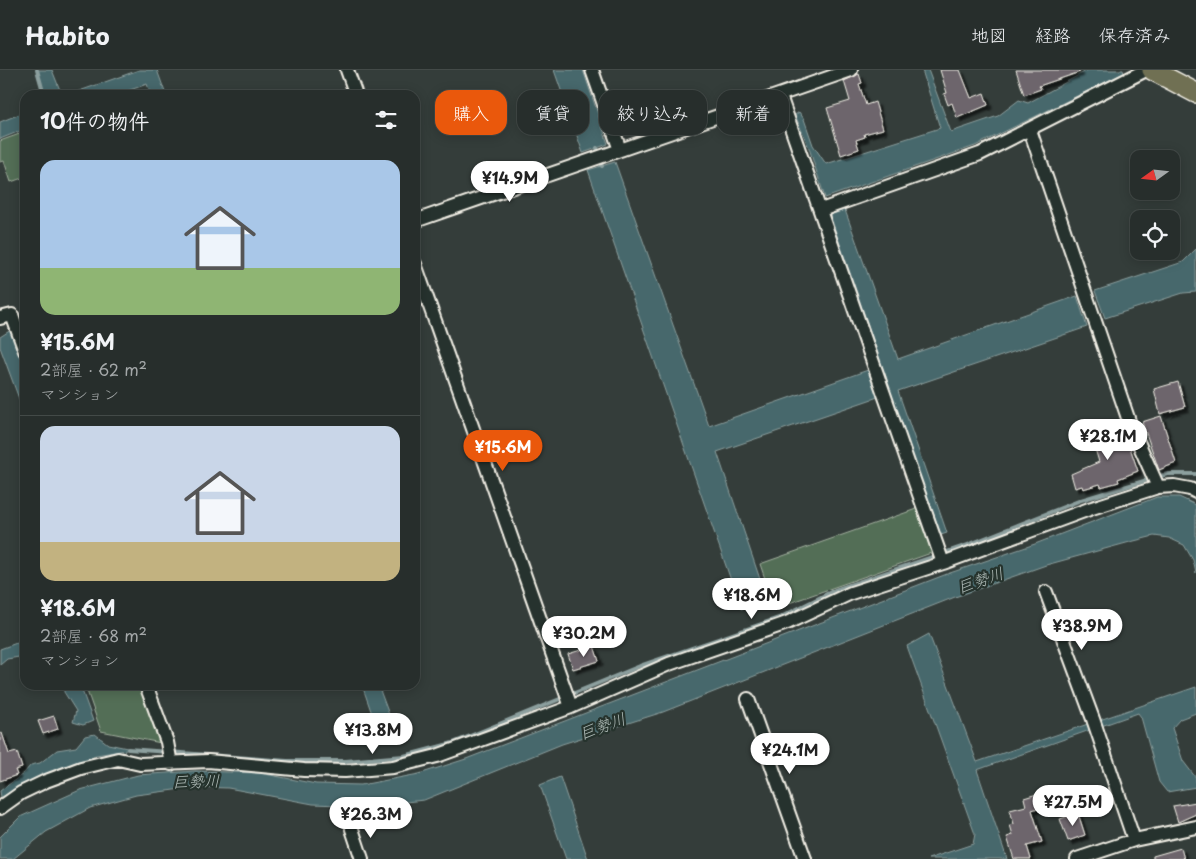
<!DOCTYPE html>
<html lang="ja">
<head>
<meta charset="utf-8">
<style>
	:root { --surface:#272e2c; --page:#2f3634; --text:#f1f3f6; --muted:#a4a8a9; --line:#434a48; --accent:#ea580c }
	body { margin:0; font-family:"Playpen Sans","Klee One",sans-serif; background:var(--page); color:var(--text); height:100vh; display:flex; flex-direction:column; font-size:19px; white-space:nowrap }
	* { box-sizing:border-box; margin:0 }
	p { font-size:16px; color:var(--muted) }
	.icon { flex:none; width:28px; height:28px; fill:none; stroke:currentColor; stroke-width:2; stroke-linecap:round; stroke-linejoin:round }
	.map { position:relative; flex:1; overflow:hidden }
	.sheet { position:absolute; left:20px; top:20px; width:400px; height:600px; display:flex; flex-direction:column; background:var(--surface); border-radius:15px; box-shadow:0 2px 12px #0003,0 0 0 1px var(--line) }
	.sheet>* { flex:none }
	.banner { position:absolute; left:435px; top:20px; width:475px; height:45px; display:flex; gap:10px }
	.needle { width:32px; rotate:255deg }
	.controls { position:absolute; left:1130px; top:80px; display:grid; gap:10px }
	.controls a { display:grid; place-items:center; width:50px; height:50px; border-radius:10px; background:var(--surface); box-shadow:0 2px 12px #0003,0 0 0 1px var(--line); font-size:25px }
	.price { position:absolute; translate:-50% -42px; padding:0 11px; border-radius:18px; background:#fff; color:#222; font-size:16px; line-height:32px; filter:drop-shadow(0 1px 2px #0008) }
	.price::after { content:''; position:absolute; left:50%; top:30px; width:15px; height:11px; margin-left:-8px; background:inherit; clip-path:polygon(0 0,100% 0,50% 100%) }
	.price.on { background:var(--accent); color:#fff }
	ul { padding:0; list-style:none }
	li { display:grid; align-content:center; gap:10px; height:265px; padding:0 20px }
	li+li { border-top:1px solid var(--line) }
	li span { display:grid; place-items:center; height:155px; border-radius:15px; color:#555 }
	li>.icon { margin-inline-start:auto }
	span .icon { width:90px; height:90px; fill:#fffc; stroke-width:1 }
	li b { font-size:21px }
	h2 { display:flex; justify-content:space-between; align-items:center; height:60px; padding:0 20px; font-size:21px }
	.chip { padding:0 18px; border-radius:15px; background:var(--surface); box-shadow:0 2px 12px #0003,0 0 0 1px var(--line); font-size:18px; line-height:45px }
	.chip.on { background:var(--accent); color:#fff }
	header { display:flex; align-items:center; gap:30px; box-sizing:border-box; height:70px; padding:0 25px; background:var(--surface); border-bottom:1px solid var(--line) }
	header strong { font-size:24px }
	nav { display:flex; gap:28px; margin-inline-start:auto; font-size:18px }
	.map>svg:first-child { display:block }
	.green { fill:#526e56; stroke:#a3b09f }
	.water { fill:#46686c; stroke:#8c9f9e }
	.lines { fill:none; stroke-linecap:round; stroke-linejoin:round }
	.stream { stroke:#8c9f9e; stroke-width:4 }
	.building { fill:#6d656c; stroke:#f4f1e8; filter:url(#shadow) }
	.street-casing { stroke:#f4f1e8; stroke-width:16 }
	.primary-casing { stroke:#f4f1e8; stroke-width:22 }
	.street { stroke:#26332d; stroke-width:12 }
	.primary { stroke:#706f52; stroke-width:19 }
	.labels { text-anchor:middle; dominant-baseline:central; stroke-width:4.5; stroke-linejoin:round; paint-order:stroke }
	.water-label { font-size:16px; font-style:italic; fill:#aebab6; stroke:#26332d }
</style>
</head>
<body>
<header>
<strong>Habito</strong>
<nav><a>地図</a><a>経路</a><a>保存済み</a></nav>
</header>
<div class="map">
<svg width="1196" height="789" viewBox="0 0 1196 789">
	<defs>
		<filter id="shadow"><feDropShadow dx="4" dy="4" stdDeviation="1" flood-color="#0009"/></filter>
	</defs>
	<rect width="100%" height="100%" fill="#343d3a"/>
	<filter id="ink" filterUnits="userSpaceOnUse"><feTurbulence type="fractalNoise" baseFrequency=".02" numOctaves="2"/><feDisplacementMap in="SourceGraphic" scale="10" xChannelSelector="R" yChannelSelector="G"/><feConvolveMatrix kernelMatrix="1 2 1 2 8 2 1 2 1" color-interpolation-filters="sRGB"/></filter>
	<g filter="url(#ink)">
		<path class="green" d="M 25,62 L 25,107 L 11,112 L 4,91 L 0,92 L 0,71 Z
			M 919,438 L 934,482 L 775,538 L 760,494 Z
			M 85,615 L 141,615 L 161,673 L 101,661 Z"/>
		<path class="water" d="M 37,0 L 52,0 L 62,25 L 45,25 Z
			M 139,0 L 157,0 L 166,25 L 151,25 L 147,14 L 116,25 L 68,25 Z
			M 554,0 L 583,0 L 608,74 L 583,83 Z
			M 922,0 L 928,0 L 951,62 L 998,46 L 1019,30 L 1028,33 L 1088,0 L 1123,0 L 1124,3 L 975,76 L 825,128 L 809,78 L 795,45 L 799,42 L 804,49 L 813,75 L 826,94 L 940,58 Z
			M 25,42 L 25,59 L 0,69 L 0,52 Z
			M 615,92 L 709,356 L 868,300 L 872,312 L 886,307 L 830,145 L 845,140 L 898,289 L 1077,226 L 1087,257 L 898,321 L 947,463 L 941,465 L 886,311 L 874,317 L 878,327 L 717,382 L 767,530 L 741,539 L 588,100 Z
			M 1196,179 L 1196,222 L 1183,223 L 1105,248 L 1095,221 L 1183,192 Z
			M 11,260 L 25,298 L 25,345 L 0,277 L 0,267 Z
			M 1157,427 L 1179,427 L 1196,435 L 1196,503 L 1193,490 L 1184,475 L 1169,468 L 1154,466 L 1130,472 L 1046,495 L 955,527 L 663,642 L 562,674 L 424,730 L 367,736 L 313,734 L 228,718 L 197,717 L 136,725 L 90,738 L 46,762 L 13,789 L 0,789 L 0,767 L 20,747 L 80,720 L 138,705 L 195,701 L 260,703 L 316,714 L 361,715 L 419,704 L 466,689 L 947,504 L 1035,474 Z
			M 929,564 L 977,692 L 1196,617 L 1196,643 L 1180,649 L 1172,658 L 1183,691 L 1196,708 L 1196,717 L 1167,722 L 1159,712 L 1141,647 L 1138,643 L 977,700 L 1007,789 L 928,789 L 973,774 L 975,764 L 907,576 Z
			M 25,570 L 25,586 L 7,589 L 0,595 L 0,579 Z
			M 64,615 L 80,615 L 93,651 L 83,655 L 73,652 L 76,641 L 64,622 Z
			M 362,615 L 378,615 L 397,666 L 381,670 Z
			M 95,664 L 108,674 L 132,679 L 96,685 L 1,727 L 0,721 L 23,704 L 31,695 L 40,693 L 57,680 L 76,677 L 85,666 Z
			M 560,707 L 588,789 L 566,789 L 540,715 Z"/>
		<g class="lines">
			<path class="stream" d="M 37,0 L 44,25
				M 597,78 L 602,96
				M 128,679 L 287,691 L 346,691 L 404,686 L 453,673 L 640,596 L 779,548 L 835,520 L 965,476 L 1081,430 L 1167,404 L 1196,404"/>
		</g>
		<path class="building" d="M 940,0 L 960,0 L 971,28 L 984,23 L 988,35 L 957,48 L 952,33 L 948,35 L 944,24 L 947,23 Z
			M 1016,0 L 1079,0 L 1080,2 L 1039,16 L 1041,19 L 1024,25 Z
			M 859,4 L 862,13 L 859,14 L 866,35 L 875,32 L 883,59 L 864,64 L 865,67 L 856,70 L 859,79 L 841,85 L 827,38 L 850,31 L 844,11 Z
			M 1178,312 L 1185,337 L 1160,344 L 1154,319 Z
			M 1161,346 L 1176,393 L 1159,400 L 1142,352 Z
			M 1119,355 L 1123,367 L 1126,366 L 1138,401 L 1118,409 L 1119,412 L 1101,417 L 1100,414 L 1083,419 L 1082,416 L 1075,418 L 1071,404 L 1099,392 L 1092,369 L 1107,365 L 1105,359 Z
			M 594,576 L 599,591 L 573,599 L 568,584 Z
			M 54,646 L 58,659 L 43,664 L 38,651 Z
			M 2,663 L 9,684 L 17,682 L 22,698 L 15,700 L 17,705 L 0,711 L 0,664 Z
			M 1037,724 L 1041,737 L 1032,740 L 1042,772 L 1027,776 L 1031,789 L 1014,789 L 1007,767 L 1013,765 L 1010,755 L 1014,754 L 1010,740 L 1026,736 L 1024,728 Z
			M 1196,732 L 1196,744 L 1178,752 L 1173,736 Z
			M 1078,743 L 1085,765 L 1068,771 L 1060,749 Z
			M 1181,778 L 1184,789 L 1153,789 L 1153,786 Z"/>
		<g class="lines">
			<defs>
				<path id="street" d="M 347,0 L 356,25
					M 592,0 L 620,80
					M 780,26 L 943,493 L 1092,438 L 1158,417 L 1174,416 L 1190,419 L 1196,422
					M 1030,60 L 1130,354 L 1158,417
					M 821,140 L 980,84 L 1146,0
					M 415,151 L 851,0
					M 415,194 L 571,637
					M 0,248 L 12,245 L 25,281
					M 1046,522 L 1093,649 L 1134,770
					M 146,615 L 167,672 L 171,694
					M 748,629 L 805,789
					M 0,738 L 21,723 L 46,711 L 81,698 L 118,689 L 140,694 L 208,691 L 304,700 L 345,701 L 393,697 L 437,686 L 571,637 L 669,594 L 787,553 L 851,523 L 943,493
					M 352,759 L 362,789
					M 1077,789 L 1134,770 L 1196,757"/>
				<path id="primary" d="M 1152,0 L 1196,23"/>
			</defs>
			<use href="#street" class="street-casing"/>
			<use href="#primary" class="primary-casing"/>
			<use href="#street" class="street"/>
			<use href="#primary" class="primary"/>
		</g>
	</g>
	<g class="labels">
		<g class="water-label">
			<text transform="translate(980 509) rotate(-19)">巨勢川</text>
			<text transform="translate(602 655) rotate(-20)">巨勢川</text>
			<text transform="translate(196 710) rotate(-1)">巨勢川</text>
		</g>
	</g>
</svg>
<div class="controls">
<a><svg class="needle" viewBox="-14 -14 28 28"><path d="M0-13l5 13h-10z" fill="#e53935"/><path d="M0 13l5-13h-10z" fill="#a4a8a9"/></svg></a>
<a><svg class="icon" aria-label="locate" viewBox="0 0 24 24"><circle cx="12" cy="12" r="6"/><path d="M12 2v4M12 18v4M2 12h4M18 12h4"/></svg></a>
</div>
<b class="price" style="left:510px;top:133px">¥14.9M</b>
<b class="price" style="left:1108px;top:391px">¥28.1M</b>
<b class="price on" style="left:503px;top:402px">¥15.6M</b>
<b class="price" style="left:752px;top:550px">¥18.6M</b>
<b class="price" style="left:1082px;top:581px">¥38.9M</b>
<b class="price" style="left:584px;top:588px">¥30.2M</b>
<b class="price" style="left:373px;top:685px">¥13.8M</b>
<b class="price" style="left:790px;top:705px">¥24.1M</b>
<b class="price" style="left:1073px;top:757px">¥27.5M</b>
<b class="price" style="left:371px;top:769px">¥26.3M</b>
<div class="banner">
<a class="chip on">購入</a>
<a class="chip">賃貸</a>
<a class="chip">絞り込み</a>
<a class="chip">新着</a>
</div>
<section class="sheet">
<h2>10件の物件<svg class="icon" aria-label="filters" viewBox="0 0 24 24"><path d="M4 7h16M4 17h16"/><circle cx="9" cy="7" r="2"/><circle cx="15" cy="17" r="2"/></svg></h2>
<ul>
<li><span style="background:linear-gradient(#a9c7e8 70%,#8fb573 0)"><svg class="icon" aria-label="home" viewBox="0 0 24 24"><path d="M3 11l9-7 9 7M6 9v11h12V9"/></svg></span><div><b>¥15.6M</b><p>2部屋 · 62 m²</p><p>マンション</p></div></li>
<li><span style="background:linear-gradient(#c9d6e8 75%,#c2b280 0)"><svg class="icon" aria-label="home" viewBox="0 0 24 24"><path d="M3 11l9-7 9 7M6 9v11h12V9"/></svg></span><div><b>¥18.6M</b><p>2部屋 · 68 m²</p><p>マンション</p></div></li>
</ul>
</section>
</div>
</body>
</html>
